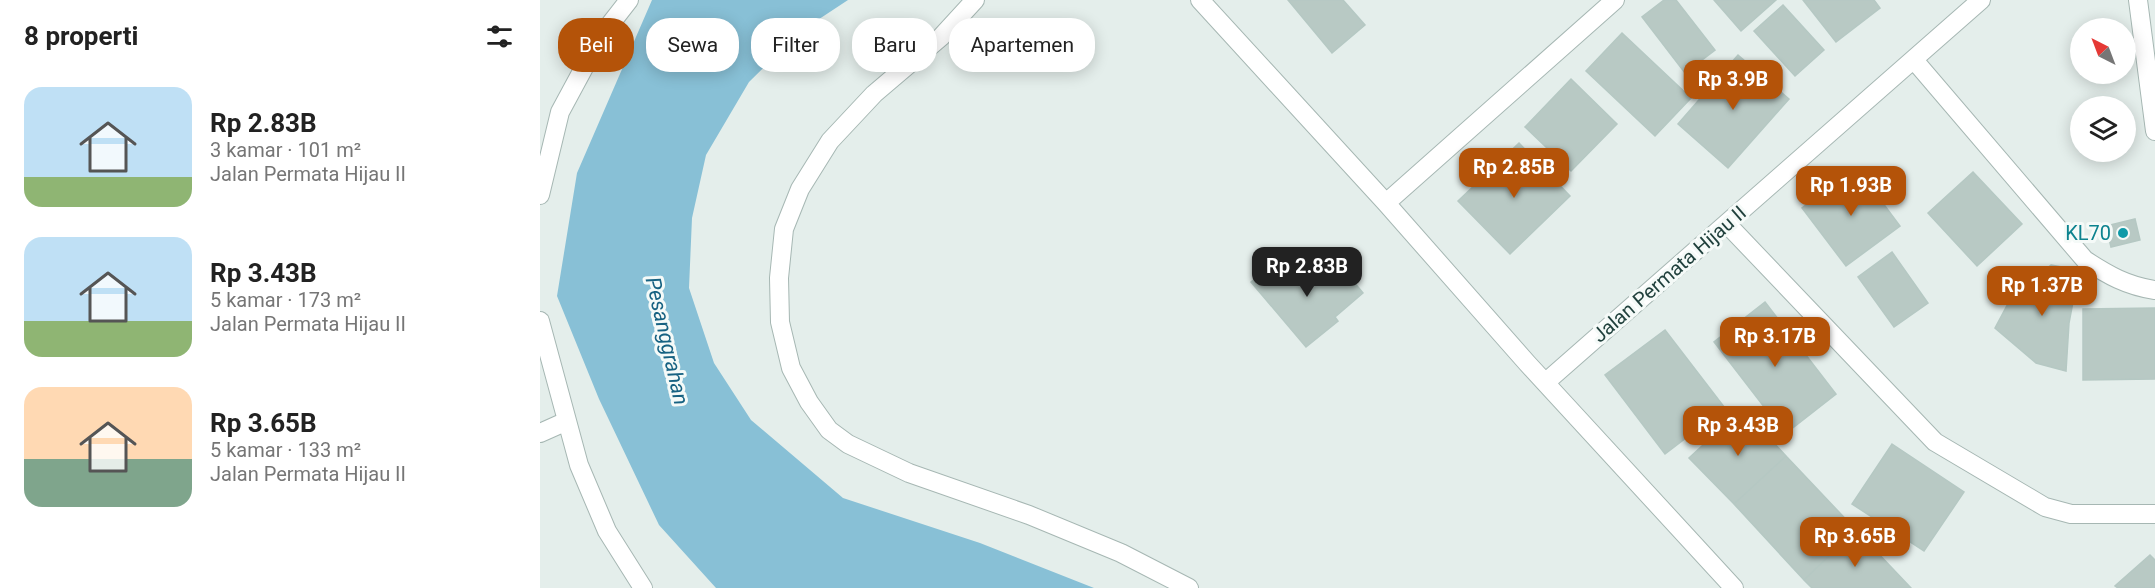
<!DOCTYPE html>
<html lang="id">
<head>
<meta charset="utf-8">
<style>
	:root { --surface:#fff; --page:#f2f2f2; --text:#222; --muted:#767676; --accent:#b45309 }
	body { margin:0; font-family:Roboto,sans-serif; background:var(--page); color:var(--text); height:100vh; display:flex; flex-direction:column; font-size:22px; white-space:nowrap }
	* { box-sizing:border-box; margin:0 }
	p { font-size:20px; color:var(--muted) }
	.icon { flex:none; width:33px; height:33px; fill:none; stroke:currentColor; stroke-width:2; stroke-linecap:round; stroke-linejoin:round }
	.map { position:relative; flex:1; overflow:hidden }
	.panel { display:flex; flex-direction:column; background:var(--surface); width:540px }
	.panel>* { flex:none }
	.hud { position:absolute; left:18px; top:18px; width:570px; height:54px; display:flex; gap:12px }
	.needle { width:39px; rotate:318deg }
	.tools { position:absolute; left:1530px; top:18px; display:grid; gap:12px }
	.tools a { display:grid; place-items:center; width:66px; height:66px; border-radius:50%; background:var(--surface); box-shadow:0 3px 15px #0003; font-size:30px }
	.price { position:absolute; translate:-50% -51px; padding:0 14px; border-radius:12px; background:var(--accent); color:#fff; font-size:20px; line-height:39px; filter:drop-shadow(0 2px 3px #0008) }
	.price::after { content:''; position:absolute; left:50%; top:36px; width:18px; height:14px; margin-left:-9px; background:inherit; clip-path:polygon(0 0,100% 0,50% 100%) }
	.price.active { background:#222; color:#fff }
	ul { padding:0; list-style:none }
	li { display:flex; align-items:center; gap:18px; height:150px; padding:0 24px }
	li span { display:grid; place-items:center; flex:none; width:168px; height:120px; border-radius:18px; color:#555 }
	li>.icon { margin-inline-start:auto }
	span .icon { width:72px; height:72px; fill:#fffc; stroke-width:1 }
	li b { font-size:26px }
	h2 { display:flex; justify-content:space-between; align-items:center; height:72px; padding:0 24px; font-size:26px }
	.pill { padding:0 21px; border-radius:24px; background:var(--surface); box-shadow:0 3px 15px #0003; font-size:21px; line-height:54px }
	.pill.active { background:var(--accent); color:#fff }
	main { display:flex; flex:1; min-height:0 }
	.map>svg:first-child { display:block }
	.water { fill:#88c0d6 }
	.building { fill:#b8c9c4; stroke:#b5c8c3; stroke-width:1.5 }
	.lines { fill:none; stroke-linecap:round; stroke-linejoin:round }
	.street-casing { stroke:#a6b7b3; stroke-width:20 }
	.street { stroke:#fff; stroke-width:18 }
	.culture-dot { fill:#0f9aa8; stroke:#f5faf8; stroke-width:2 }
	.labels { text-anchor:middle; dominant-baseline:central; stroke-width:6; stroke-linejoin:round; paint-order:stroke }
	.culture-label { font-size:20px; fill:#0d838f; stroke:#f5faf8; text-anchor:end }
	.street-label { font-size:20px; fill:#21413d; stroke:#f5faf8 }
	.water-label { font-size:21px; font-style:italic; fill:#176282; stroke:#f5faf8 }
</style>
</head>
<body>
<main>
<section class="panel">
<h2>8 properti<svg class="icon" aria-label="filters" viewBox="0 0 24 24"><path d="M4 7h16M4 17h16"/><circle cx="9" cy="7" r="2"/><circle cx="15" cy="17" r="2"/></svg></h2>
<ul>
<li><span style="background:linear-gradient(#bfe0f5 75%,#8fb573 0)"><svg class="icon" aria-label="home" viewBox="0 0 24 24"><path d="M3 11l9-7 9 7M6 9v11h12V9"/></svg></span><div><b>Rp 2.83B</b><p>3 kamar · 101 m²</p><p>Jalan Permata Hijau II</p></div></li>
<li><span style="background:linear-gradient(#bfe0f5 70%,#8fb573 0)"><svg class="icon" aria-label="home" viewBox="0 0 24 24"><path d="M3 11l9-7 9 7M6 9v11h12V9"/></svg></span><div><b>Rp 3.43B</b><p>5 kamar · 173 m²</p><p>Jalan Permata Hijau II</p></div></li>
<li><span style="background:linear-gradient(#ffd9b3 60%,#7fa58c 0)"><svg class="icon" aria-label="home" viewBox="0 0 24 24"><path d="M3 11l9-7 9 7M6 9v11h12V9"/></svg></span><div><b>Rp 3.65B</b><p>5 kamar · 133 m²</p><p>Jalan Permata Hijau II</p></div></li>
</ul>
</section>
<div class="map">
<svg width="1615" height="588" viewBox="0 0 1615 588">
	<rect width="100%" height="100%" fill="#e4eeeb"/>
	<path class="water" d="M 112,0 L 308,0 L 261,31 L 209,82 L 166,155 L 152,218 L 149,288 L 174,363 L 211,420 L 303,498 L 440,543 L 554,588 L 176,588 L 119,525 L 59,399 L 17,296 L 37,173 Z"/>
	<path class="building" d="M 748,0 L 803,0 L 825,25 L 792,53 Z
		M 1124,0 L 1136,0 L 1175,50 L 1145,73 L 1102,17 Z
		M 1174,0 L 1236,0 L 1201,31 Z
		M 1263,0 L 1334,0 L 1340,8 L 1296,42 Z
		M 1243,5 L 1284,50 L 1255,76 L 1214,31 Z
		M 1082,33 L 1151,98 L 1115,136 L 1046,71 Z
		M 1198,55 L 1249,99 L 1188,168 L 1138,124 Z
		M 1031,79 L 1077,124 L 1031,171 L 985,127 Z
		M 979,143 L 1030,196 L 970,254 L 918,201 Z
		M 1316,167 L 1360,226 L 1306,266 L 1262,208 Z
		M 1433,172 L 1482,224 L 1437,266 L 1388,213 Z
		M 1595,219 L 1600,240 L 1571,247 L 1566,226 Z
		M 1352,252 L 1388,303 L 1354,327 L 1318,277 Z
		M 743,255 L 770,287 L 798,263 L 823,293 L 795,317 L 798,321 L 766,347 L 711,282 Z
		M 1511,265 L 1539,270 L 1529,323 L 1526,371 L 1496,363 L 1455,328 L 1471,298 Z
		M 1225,302 L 1296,394 L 1245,434 L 1174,342 Z
		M 1615,308 L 1615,379 L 1543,380 L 1543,309 Z
		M 1125,330 L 1185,408 L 1125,454 L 1065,375 Z
		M 1202,409 L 1246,456 L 1194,504 L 1149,458 Z
		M 1352,444 L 1424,492 L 1384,551 L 1312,504 Z
		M 1246,456 L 1316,530 L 1264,580 L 1194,504 Z
		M 1316,530 L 1371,588 L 1272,588 L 1264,580 Z
		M 1610,555 L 1615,560 L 1615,588 L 1578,588 L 1575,586 Z"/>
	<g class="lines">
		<defs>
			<path id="street" d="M 435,0 L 401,37 L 334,94 L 290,141 L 260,189 L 244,229 L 239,278 L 240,322 L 251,368 L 269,402 L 289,430 L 308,444 L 369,473 L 489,515 L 581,553 L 649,588
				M 660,0 L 846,203 L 987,363 L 1194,588
				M 1598,0 L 1615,131
				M 1374,60 L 1545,260 C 1568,275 1587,286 1615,290
				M 0,195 L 20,112 L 61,36 L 89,0
				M 846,203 L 1075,0
				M 1187,224 L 1395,442 L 1505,507 L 1531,514 L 1615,514
				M 0,321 L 39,465 L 67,531 L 103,588
				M 1006,382 L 1441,0
				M 0,433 L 27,421"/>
		</defs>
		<use href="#street" class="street-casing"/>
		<use href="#street" class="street"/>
	</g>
	<circle class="culture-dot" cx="1583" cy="233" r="6"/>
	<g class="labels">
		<g class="culture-label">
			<text x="1571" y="233">KL70</text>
		</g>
		<g class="street-label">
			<text transform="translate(1129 274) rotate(-41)">Jalan Permata Hijau II</text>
		</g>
		<g class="water-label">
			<text transform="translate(127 341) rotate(77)">Pesanggrahan</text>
		</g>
	</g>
</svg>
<div class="tools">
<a><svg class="needle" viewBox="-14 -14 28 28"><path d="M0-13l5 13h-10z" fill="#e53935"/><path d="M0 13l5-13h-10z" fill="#767676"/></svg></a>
<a><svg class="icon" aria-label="layers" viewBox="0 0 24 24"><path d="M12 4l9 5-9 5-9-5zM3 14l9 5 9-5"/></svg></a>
</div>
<b class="price" style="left:1193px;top:111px">Rp 3.9B</b>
<b class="price" style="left:974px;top:199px">Rp 2.85B</b>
<b class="price" style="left:1311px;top:217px">Rp 1.93B</b>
<b class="price active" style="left:767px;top:298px">Rp 2.83B</b>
<b class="price" style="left:1502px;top:317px">Rp 1.37B</b>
<b class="price" style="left:1235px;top:368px">Rp 3.17B</b>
<b class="price" style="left:1198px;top:457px">Rp 3.43B</b>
<b class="price" style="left:1315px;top:568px">Rp 3.65B</b>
<div class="hud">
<a class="pill active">Beli</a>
<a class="pill">Sewa</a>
<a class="pill">Filter</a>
<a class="pill">Baru</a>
<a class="pill">Apartemen</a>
</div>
</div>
</main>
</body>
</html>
